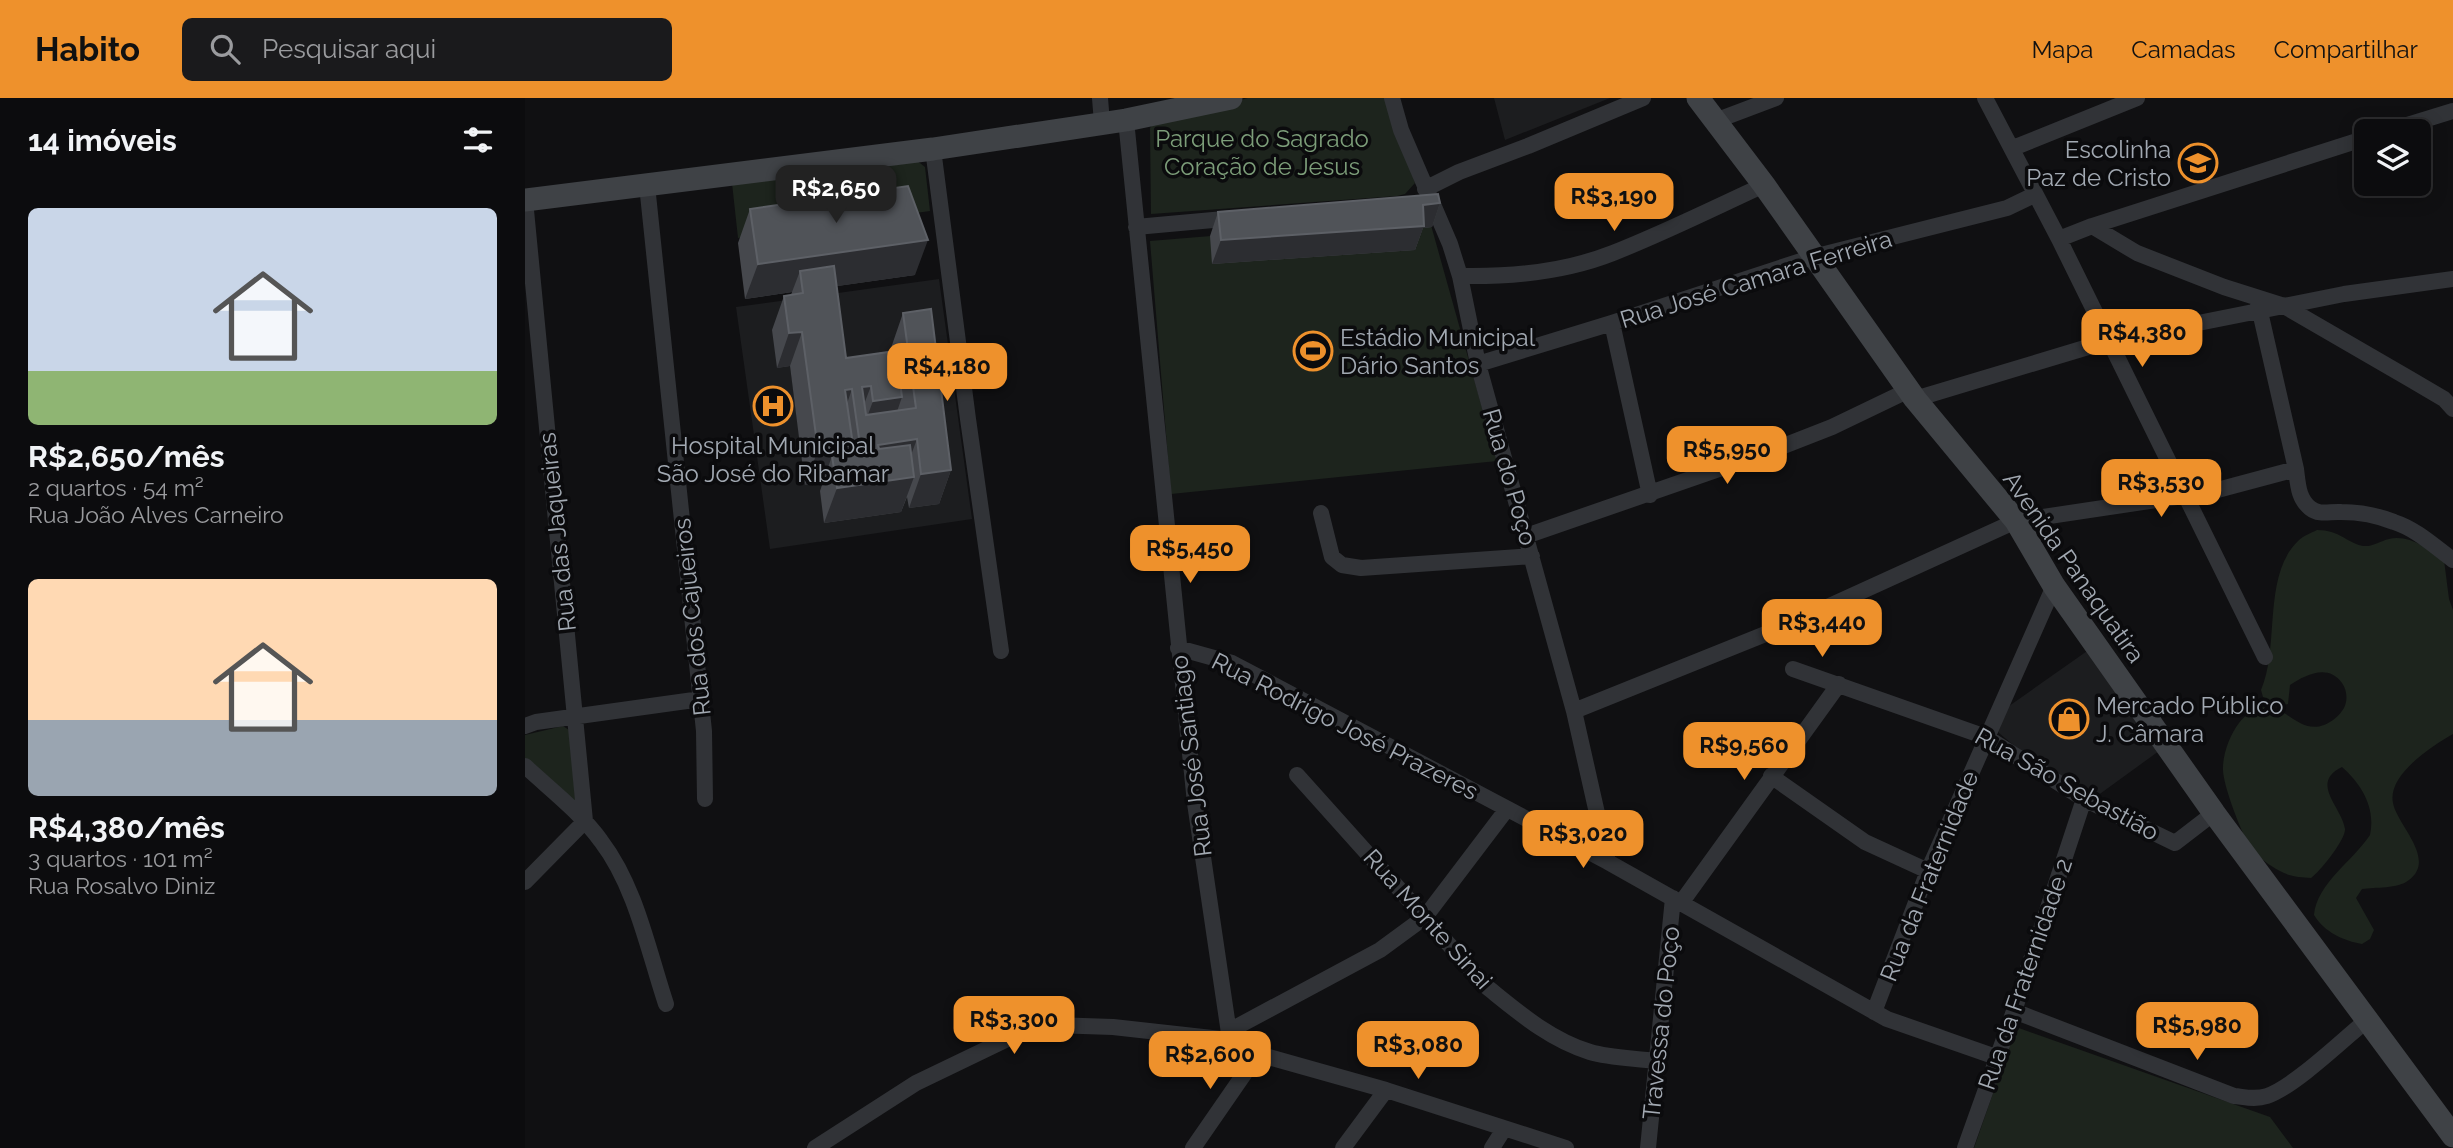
<!DOCTYPE html>
<html lang="pt">
<head>
<meta charset="utf-8">
<style>
	:root { --surface:#0c0c0e; --page:#1a1a1c; --text:#f1f3f6; --muted:#9a9b9e; --line:#2c2c2e; --accent:#ee912c }
	body { margin:0; font-family:Raleway,sans-serif; background:var(--page); color:var(--text); height:100vh; display:flex; flex-direction:column; font-size:26px; white-space:nowrap }
	* { box-sizing:border-box; margin:0 }
	p { font-size:23px; color:var(--muted) }
	.icon { flex:none; width:38px; height:38px; fill:none; stroke:currentColor; stroke-width:2; stroke-linecap:round; stroke-linejoin:round }
	.map { position:relative; flex:1; overflow:hidden }
	.panel { display:flex; flex-direction:column; background:var(--surface); width:525px }
	.panel>* { flex:none }
	.tools { position:absolute; left:1829px; top:21px; display:grid; gap:14px }
	.tools a { display:grid; place-items:center; width:77px; height:77px; border-radius:10px; background:var(--surface); box-shadow:0 4px 18px #0003,0 0 0 2px var(--line); font-size:35px }
	.price { position:absolute; translate:-50% -60px; padding:0 16px; border-radius:14px; background:var(--accent); color:#111; font-size:23px; line-height:46px; filter:drop-shadow(0 2px 4px #0008) }
	.price::after { content:''; position:absolute; left:50%; top:42px; width:21px; height:16px; margin-left:-10px; background:inherit; clip-path:polygon(0 0,100% 0,50% 100%) }
	.price.active { background:#222; color:#fff }
	ul { padding:0; list-style:none }
	li { display:grid; align-content:center; gap:14px; height:371px; padding:0 28px }
	li span { display:grid; place-items:center; height:217px; border-radius:10px; color:#555 }
	li>.icon { margin-inline-start:auto }
	span .icon { width:126px; height:126px; fill:#fffc; stroke-width:1 }
	li b { font-size:30px }
	h2 { display:flex; justify-content:space-between; align-items:center; height:84px; padding:0 28px; font-size:30px }
	header { display:flex; align-items:center; gap:42px; box-sizing:border-box; height:98px; padding:0 35px; background:var(--accent); color:#111 }
	header strong { font-size:33px }
	nav { display:flex; gap:38px; margin-inline-start:auto; font-size:24px }
	.search { width:490px; height:63px; background:var(--page); display:flex; align-items:center; gap:18px; box-sizing:border-box; padding:0 24px; border-radius:10px; color:var(--muted); font-size:26px }
	main { display:flex; flex:1; min-height:0 }
	.map>svg:first-child { display:block }
	.built { fill:#1c1d1f; fill-rule:evenodd }
	.green { fill:#1d241d }
	.lines { fill:none; stroke-linecap:round; stroke-linejoin:round }
	.street { stroke:#313337; stroke-width:16 }
	.secondary { stroke:#3f4246; stroke-width:23 }
	.wall { fill:#46484d }
	.shaded-wall { fill:#2c2d31 }
	.building { fill:#505358; stroke:#5d6066; stroke-width:2 }
	.labels { text-anchor:middle; dominant-baseline:central; stroke-width:7; stroke-linejoin:round; paint-order:stroke }
	.park-label { font-size:24px; fill:#7c9d79; stroke:#0b0b0d }
	.poi-label { font-size:24px; fill:#a2a9b2; stroke:#0b0b0d; text-anchor:start }
	.street-label { font-size:24px; fill:#a2a9b2; stroke:#0b0b0d }
</style>
</head>
<body>
<header>
<strong>Habito</strong>
<div class="search"><svg class="icon" aria-label="search" viewBox="0 0 24 24"><circle cx="10" cy="10" r="6"/><path d="M15 15l6 6"/></svg>Pesquisar aqui</div>
<nav><a>Mapa</a><a>Camadas</a><a>Compartilhar</a></nav>
</header>
<main>
<section class="panel">
<h2>14 imóveis<svg class="icon" aria-label="filters" viewBox="0 0 24 24"><path d="M4 7h16M4 17h16"/><circle cx="9" cy="7" r="2"/><circle cx="15" cy="17" r="2"/></svg></h2>
<ul>
<li><span style="background:linear-gradient(#c9d6e8 75%,#8fb573 0)"><svg class="icon" aria-label="home" viewBox="0 0 24 24"><path d="M3 11l9-7 9 7M6 9v11h12V9"/></svg></span><div><b>R$2,650/mês</b><p>2 quartos · 54 m²</p><p>Rua João Alves Carneiro</p></div></li>
<li><span style="background:linear-gradient(#ffd9b3 65%,#9aa5b1 0)"><svg class="icon" aria-label="home" viewBox="0 0 24 24"><path d="M3 11l9-7 9 7M6 9v11h12V9"/></svg></span><div><b>R$4,380/mês</b><p>3 quartos · 101 m²</p><p>Rua Rosalvo Diniz</p></div></li>
</ul>
</section>
<div class="map">
<svg width="1928" height="1050" viewBox="0 0 1928 1050">
	<rect width="100%" height="100%" fill="#101012"/>
	<path class="built" d="M 969,0 L 1085,0 L 980,42 Z
		M 414,181 L 447,421 L 245,451 L 211,209 ZM 296,203 L 309,294 L 378,345 L 366,250 L 413,406 L 372,382 L 315,382 L 281,387 L 265,268 L 252,270 Z
		M 1565,551 L 1634,653 L 1572,698 L 1510,665 L 1474,635 L 1471,630 L 1477,613 Z"/>
	<path class="green" d="M 723,0 L 865,0 L 890,85 L 880,96 L 872,98 L 626,116 L 625,30 L 628,26 Z
		M 391,62 L 400,69 L 405,113 L 213,140 L 207,85 Z
		M 904,120 L 972,363 L 646,396 L 625,143 Z
		M 1792,432 C 1815,432 1820,444 1838,448 C 1848,449 1855,443 1864,441 C 1883,436 1905,451 1919,462 L 1924,501 L 1928,512 L 1928,636 C 1907,648 1862,677 1868,705 C 1872,727 1912,761 1884,782 C 1873,791 1850,789 1837,791 L 1831,800 L 1849,832 L 1845,841 L 1837,846 C 1819,843 1799,834 1789,817 C 1792,785 1828,763 1845,737 C 1851,709 1836,686 1817,669 C 1784,685 1817,709 1820,731 C 1821,741 1795,774 1786,780 C 1776,779 1765,779 1755,773 C 1745,768 1733,759 1726,750 C 1717,737 1697,685 1698,670 C 1698,655 1705,637 1714,625 C 1719,618 1731,609 1740,609 C 1763,609 1775,636 1799,627 C 1807,624 1815,617 1819,610 C 1823,602 1822,592 1817,585 C 1803,565 1780,577 1765,587 L 1763,606 L 1754,608 L 1738,599 L 1736,592 C 1755,549 1737,478 1773,443 C 1778,438 1786,435 1792,432 Z
		M 38,628 L 44,632 L 51,708 L 0,661 L 0,637 Z
		M 1491,929 L 1745,1019 L 1768,1050 L 1449,1050 Z"/>
	<g class="lines">
		<path class="street" d="M 575,0 L 577,25
			M 867,0 L 876,32 L 925,146 L 935,178 L 953,266 L 1049,613 L 1083,764
			M 1460,0 L 1534,141 L 1740,559
			M 601,22 L 670,705 L 705,942 L 733,956 L 861,992 L 1041,1050
			M 1190,23 L 1251,0
			M 1863,33 L 1928,13
			M 1488,50 L 1612,0
			M 408,51 L 443,321 L 476,553
			M 122,87 L 179,633 L 180,701
			M 900,91 L 934,74 L 1003,48 L 1118,0
			M 1567,128 L 1612,155 L 1699,189 L 1759,208 L 1885,281 L 1919,301 L 1928,311
			M 611,129 L 710,120
			M 1534,141 L 1567,128 L 1841,40
			M 935,178 C 985,179 1040,174 1088,155 C 1139,135 1189,110 1239,87
			M 1733,205 L 1771,371 C 1773,386 1773,400 1785,410 C 1795,418 1805,413 1816,414 C 1833,414 1854,418 1869,424 C 1891,431 1909,448 1928,462
			M 1087,225 L 1125,397
			M 953,266 L 1087,225 L 1288,159 L 1482,110 L 1509,97
			M 1390,301 L 1583,243 L 1819,196 L 1928,181
			M 796,415 L 807,459 L 817,467 L 836,470 L 1007,458
			M 1001,438 L 1243,354 L 1307,329 L 1384,292
			M 653,550 L 707,565 L 1083,764 L 1362,921 L 1471,959
			M 1268,571 L 1461,639 L 1559,701 L 1650,745 L 1689,715
			M 1049,613 L 1265,526 L 1491,423 L 1685,394 L 1771,371
			M 0,628 L 11,624 L 176,601
			M 0,668 C 26,692 55,714 76,743 C 111,789 123,852 141,906
			M 772,677 L 962,889 C 993,914 1025,942 1065,954 C 1085,960 1109,960 1131,963
			M 1246,678 L 1340,744 L 1403,773
			M 0,784 L 60,723 L 0,102
			M 1156,805 L 1314,586
			M 1489,913 L 1709,998 C 1720,999 1730,1002 1742,998 C 1769,989 1819,941 1843,921
			M 1349,914 L 1403,773 L 1529,488
			M 704,933 L 855,852 L 900,819 L 982,711
			M 290,1050 L 391,985 L 495,935 L 514,929 L 528,927 L 588,929 L 705,942
			M 668,1050 L 733,956
			M 818,1050 L 861,992
			M 967,1050 L 979,1031
			M 1123,1050 L 1148,800
			M 1440,1050 L 1489,913 L 1559,701"/>
		<path class="secondary" d="M 1173,0 L 1239,87 L 1390,301 L 1491,423 L 1529,488 L 1689,715 L 1928,1038
			M 0,102 L 408,51 L 601,22 L 706,0"/>
	</g>
	<path class="wall" d="M 915,105 L 907,129 L 898,130 L 890,152 L 687,166 L 685,138 L 693,114 Z
		M 225,111 L 390,177 L 312,188 L 321,260 L 366,253 L 366,250 L 378,215 L 426,372 L 414,406 L 384,410 L 382,399 L 376,414 L 299,425 L 295,393 L 298,384 L 280,387 L 265,268 L 252,270 L 247,232 L 259,198 L 266,197 L 267,194 L 220,201 L 213,145 Z"/>
	<path class="shaded-wall" d="M 915,105 L 907,129 L 898,130 L 890,152 L 687,166 L 696,142 L 898,107 Z
		M 403,142 L 390,177 L 278,193 L 275,173 L 267,194 L 220,201 L 233,166 Z
		M 277,234 L 265,268 L 252,270 L 264,235 Z
		M 346,288 L 333,322 L 337,289 Z
		M 327,291 L 315,326 L 320,292 Z
		M 377,299 L 365,334 L 335,338 L 348,303 Z
		M 392,341 L 379,376 L 341,381 L 353,347 Z
		M 328,347 L 315,382 L 307,358 L 298,384 L 280,387 L 293,352 Z
		M 426,372 L 414,406 L 384,410 L 396,376 Z
		M 389,379 L 376,414 L 299,425 L 312,390 Z"/>
	<path class="building" d="M 383,88 L 403,142 L 233,166 L 225,111 Z
		M 913,96 L 915,105 L 898,107 L 899,128 L 696,142 L 693,114 Z
		M 309,168 L 321,260 L 371,253 L 377,299 L 348,303 L 346,288 L 337,289 L 341,317 L 391,310 L 378,215 L 406,211 L 426,372 L 396,376 L 392,341 L 353,347 L 354,351 L 385,347 L 389,379 L 312,390 L 307,358 L 336,354 L 327,291 L 320,292 L 328,347 L 293,352 L 277,234 L 264,235 L 259,198 L 278,195 L 275,173 Z"/>
	<defs>
		<symbol id="school-ring" viewBox="-11 -11 22 22"><circle r="9.5" fill="#0b0b0d" stroke="#ee912c" stroke-width="1.5"/><path d="M0-5L7-2L0 1L-7-2ZM-4 1L0 2.5L4 1V4Q0 6-4 4Z" fill="#ee912c"/></symbol>
		<symbol id="stadium-ring" viewBox="-11 -11 22 22"><circle r="9.5" fill="#0b0b0d" stroke="#ee912c" stroke-width="1.5"/><path d="M0-5a6.5 5 0 1 0 0 10a6.5 5 0 1 0 0-10ZM-3.5-1.8h7v3.6h-7Z" fill="#ee912c"/></symbol>
		<symbol id="hospital-ring" viewBox="-11 -11 22 22"><circle r="9.5" fill="#0b0b0d" stroke="#ee912c" stroke-width="1.5"/><path d="M-5-5h3v3.5h4V-5h3V5h-3V1.5h-4V5h-3Z" fill="#ee912c"/></symbol>
		<symbol id="shop-ring" viewBox="-11 -11 22 22"><circle r="9.5" fill="#0b0b0d" stroke="#ee912c" stroke-width="1.5"/><path d="M-5-2.5h2.3a2.7 3.5 0 0 1 5.4 0H5L5.5 6h-11ZM-1.5-2.5h3a1.5 2.3 0 0 0-3 0Z" fill="#ee912c"/></symbol>
	</defs>
	<g fill-rule="evenodd">
		<use href="#school-ring" x="1651" y="43" width="44" height="44"/>
		<use href="#stadium-ring" x="766" y="231" width="44" height="44"/>
		<use href="#hospital-ring" x="226" y="286" width="44" height="44"/>
		<use href="#shop-ring" x="1522" y="599" width="44" height="44"/>
	</g>
	<g class="labels">
		<g class="park-label">
			<text x="737" y="40">Parque do Sagrado<tspan x="737" dy="28">Coração de Jesus</tspan></text>
		</g>
		<g class="poi-label">
			<text x="1646" y="51" text-anchor="end">Escolinha<tspan x="1646" dy="28">Paz de Cristo</tspan></text>
			<text x="815" y="239">Estádio Municipal<tspan x="815" dy="28">Dário Santos</tspan></text>
			<text x="248" y="347" text-anchor="middle">Hospital Municipal<tspan x="248" dy="28">São José do Ribamar</tspan></text>
			<text x="1571" y="607">Mercado Público<tspan x="1571" dy="28">J. Câmara</tspan></text>
		</g>
		<g class="street-label">
			<text transform="translate(1231 181) rotate(-17)">Rua José Camara Ferreira</text>
			<text transform="translate(985 379) rotate(74)">Rua do Poço</text>
			<text transform="translate(32 434) rotate(-96)">Rua das Jaqueiras</text>
			<text transform="translate(1549 469) rotate(55)">Avenida Panaquatira</text>
			<text transform="translate(167 519) rotate(-96)">Rua dos Cajueiros</text>
			<text transform="translate(820 628) rotate(27)">Rua Rodrigo José Prazeres</text>
			<text transform="translate(666 658) rotate(-97)">Rua José Santiago</text>
			<text transform="translate(1542 686) rotate(29)">Rua São Sebastião</text>
			<text transform="translate(1404 778) rotate(-68)">Rua da Fraternidade</text>
			<text transform="translate(903 821) rotate(48)">Rua Monte Sinai</text>
			<text transform="translate(1500 876) rotate(-71)">Rua da Fraternidade 2</text>
			<text transform="translate(1136 925) rotate(-84)">Travessa do Poço</text>
		</g>
	</g>
</svg>
<div class="tools">
<a><svg class="icon" aria-label="layers" viewBox="0 0 24 24"><path d="M12 4l9 5-9 5-9-5zM3 14l9 5 9-5"/></svg></a>
</div>
<b class="price active" style="left:311px;top:127px">R$2,650</b>
<b class="price" style="left:1089px;top:135px">R$3,190</b>
<b class="price" style="left:1617px;top:271px">R$4,380</b>
<b class="price" style="left:422px;top:305px">R$4,180</b>
<b class="price" style="left:1202px;top:388px">R$5,950</b>
<b class="price" style="left:1636px;top:421px">R$3,530</b>
<b class="price" style="left:665px;top:487px">R$5,450</b>
<b class="price" style="left:1297px;top:561px">R$3,440</b>
<b class="price" style="left:1219px;top:684px">R$9,560</b>
<b class="price" style="left:1058px;top:772px">R$3,020</b>
<b class="price" style="left:489px;top:958px">R$3,300</b>
<b class="price" style="left:1672px;top:964px">R$5,980</b>
<b class="price" style="left:893px;top:983px">R$3,080</b>
<b class="price" style="left:685px;top:993px">R$2,600</b>
</div>
</main>
</body>
</html>
